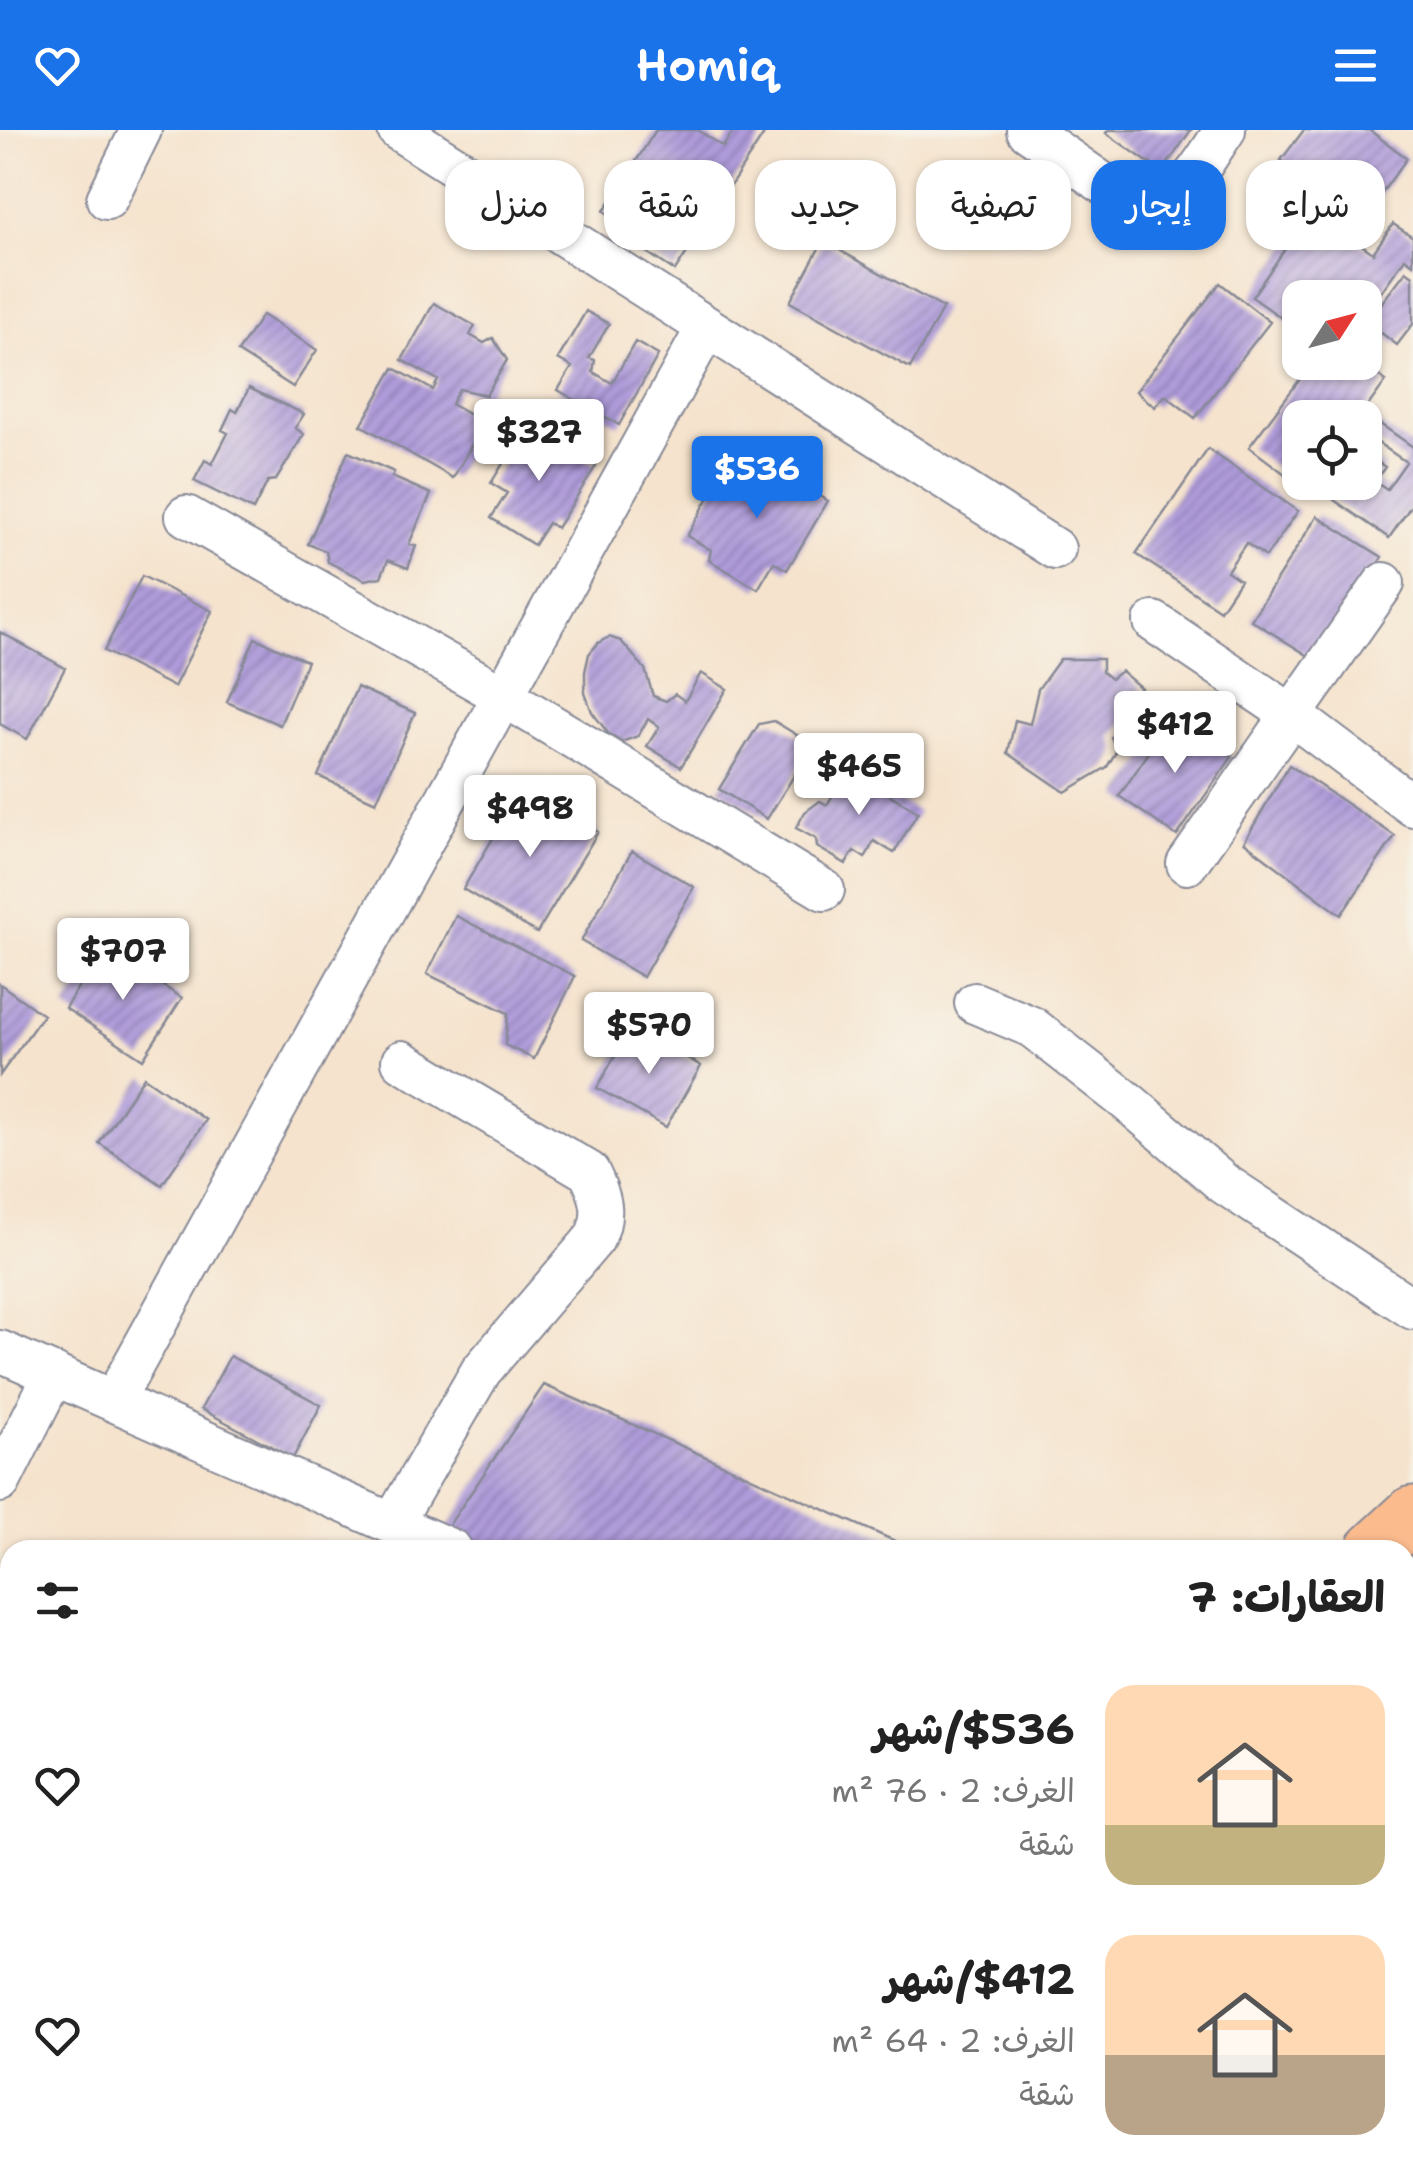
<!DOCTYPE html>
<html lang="ar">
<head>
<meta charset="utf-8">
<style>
	:root { --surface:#fff; --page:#f2f2f2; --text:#222; --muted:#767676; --accent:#1a73e8 }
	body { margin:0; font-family:"Shantell Sans","Playpen Sans Arabic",sans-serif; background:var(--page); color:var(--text); direction:rtl; height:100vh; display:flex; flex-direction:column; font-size:38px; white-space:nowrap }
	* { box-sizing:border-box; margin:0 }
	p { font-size:32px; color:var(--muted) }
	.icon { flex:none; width:55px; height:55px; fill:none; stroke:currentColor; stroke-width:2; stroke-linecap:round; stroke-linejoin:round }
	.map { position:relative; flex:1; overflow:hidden; direction:ltr }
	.side { position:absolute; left:0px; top:1410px; width:1415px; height:642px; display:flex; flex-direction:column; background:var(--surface); border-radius:30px 30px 0 0; box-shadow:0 2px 8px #0004; direction:rtl }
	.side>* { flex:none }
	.hud { position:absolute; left:30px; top:30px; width:1355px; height:90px; direction:rtl; display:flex; gap:20px }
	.needle { width:65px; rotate:54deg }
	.fabs { position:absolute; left:1282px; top:150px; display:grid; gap:20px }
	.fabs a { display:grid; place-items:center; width:100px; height:100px; border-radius:20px; background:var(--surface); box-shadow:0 2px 8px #0004; font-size:50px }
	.price { position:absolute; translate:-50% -85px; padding:0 22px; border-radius:10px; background:#fff; color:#222; font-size:32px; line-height:65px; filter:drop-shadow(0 2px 5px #0008) }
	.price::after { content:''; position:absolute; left:50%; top:60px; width:30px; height:22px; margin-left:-15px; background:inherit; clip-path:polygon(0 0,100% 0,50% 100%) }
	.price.active { background:var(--accent); color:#fff }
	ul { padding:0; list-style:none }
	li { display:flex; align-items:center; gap:30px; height:250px; padding:0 30px }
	li span { display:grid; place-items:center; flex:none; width:280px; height:200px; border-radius:30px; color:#555 }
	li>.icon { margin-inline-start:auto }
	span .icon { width:120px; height:120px; fill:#fffc; stroke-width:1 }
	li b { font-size:42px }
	h2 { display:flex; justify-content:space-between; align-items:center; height:120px; padding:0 30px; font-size:42px }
	.tag { padding:0 35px; border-radius:30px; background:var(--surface); box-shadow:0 2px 8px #0004; font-size:35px; line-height:90px }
	.tag.active { background:var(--accent); color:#fff }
	header { display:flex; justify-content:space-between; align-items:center; height:130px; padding:0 30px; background:var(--accent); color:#fff; font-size:45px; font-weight:600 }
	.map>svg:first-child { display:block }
	.building { fill:url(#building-hatch) }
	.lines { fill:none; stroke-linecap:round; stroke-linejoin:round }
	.minor-casing { stroke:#888996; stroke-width:44 }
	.primary-casing { stroke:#888996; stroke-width:59 }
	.minor { stroke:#fff; stroke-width:40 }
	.primary { stroke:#fbbb8d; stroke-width:55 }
</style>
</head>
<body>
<header><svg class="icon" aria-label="menu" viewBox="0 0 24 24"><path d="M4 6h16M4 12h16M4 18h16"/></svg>Homiq<svg class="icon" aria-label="heart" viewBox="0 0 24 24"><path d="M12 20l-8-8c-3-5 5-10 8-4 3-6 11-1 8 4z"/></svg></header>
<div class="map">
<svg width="1413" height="2051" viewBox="0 0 1413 2051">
	<defs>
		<pattern id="building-hatch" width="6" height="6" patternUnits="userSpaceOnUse" patternTransform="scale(2.5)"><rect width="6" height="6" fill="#af9bda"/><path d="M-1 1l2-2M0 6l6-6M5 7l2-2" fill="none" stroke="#8e7fb4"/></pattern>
	</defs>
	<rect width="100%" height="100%" fill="#f7f3e8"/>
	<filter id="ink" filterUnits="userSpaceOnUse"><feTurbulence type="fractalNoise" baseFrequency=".01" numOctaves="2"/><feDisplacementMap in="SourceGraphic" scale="20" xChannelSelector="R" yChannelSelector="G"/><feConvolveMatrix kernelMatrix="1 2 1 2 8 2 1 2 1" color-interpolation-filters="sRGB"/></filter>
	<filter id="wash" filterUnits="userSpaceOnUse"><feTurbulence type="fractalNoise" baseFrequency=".0048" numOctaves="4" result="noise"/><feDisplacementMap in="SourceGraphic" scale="40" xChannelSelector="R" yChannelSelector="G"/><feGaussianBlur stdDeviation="2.25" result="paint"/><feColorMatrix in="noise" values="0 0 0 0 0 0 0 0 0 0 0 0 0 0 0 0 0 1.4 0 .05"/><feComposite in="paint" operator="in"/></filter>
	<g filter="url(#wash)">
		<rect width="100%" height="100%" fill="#f5e3cd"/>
		<g id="blocks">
			<path class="building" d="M 656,0 L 698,0 L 723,17 L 734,0 L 758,0 L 764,4 L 675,141 L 645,121 L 651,112 L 604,81 Z
				M 1108,0 L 1191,0 L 1162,42 L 1106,3 Z
				M 1304,0 L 1369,0 L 1407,28 L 1362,90 L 1281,30 Z
				M 1312,80 L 1373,123 L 1393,94 L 1413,107 L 1413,134 L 1405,128 L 1365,185 L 1365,168 L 1300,168 L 1300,201 L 1252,167 Z
				M 823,111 L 943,178 L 910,238 L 790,172 Z
				M 1406,141 L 1413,146 L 1413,194 L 1397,215 L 1367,192 Z
				M 1220,153 L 1270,192 L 1195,288 L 1165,265 L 1155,277 L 1136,261 Z
				M 434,173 L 475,196 L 470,205 L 484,213 L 493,208 L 507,230 L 486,265 L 459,259 L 451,274 L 484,293 L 453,348 L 361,295 L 394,238 L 433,260 L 438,250 L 402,230 Z
				M 586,181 L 609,194 L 589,228 L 595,230 L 593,242 L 612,253 L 635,212 L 658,225 L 619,295 L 558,260 L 572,237 L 558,229 Z
				M 262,185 L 317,220 L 293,257 L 238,222 Z
				M 1313,232 L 1325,232 L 1336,241 L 1342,232 L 1361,232 L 1386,251 L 1359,288 L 1300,288 L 1300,352 L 1311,352 L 1305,359 L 1249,317 Z
				M 249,258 L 304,284 L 295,298 L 304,304 L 276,350 L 268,351 L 253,380 L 194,351 L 205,330 L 212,334 L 228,303 L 222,300 L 232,279 L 237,282 Z
				M 1373,289 L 1413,317 L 1413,373 L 1389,408 L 1334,370 L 1346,352 L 1365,352 L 1365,323 L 1385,337 L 1375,351 L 1387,359 L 1406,332 L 1365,304 Z
				M 528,293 L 596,336 L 557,398 L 548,393 L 534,415 L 491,388 L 507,363 L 491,353 Z
				M 1208,319 L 1298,381 L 1266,427 L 1246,413 L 1227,441 L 1240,450 L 1220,480 L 1136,424 Z
				M 348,322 L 394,342 L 392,347 L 431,364 L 409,414 L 416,416 L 408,438 L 388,430 L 381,447 L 365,450 L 328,432 L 326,421 L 308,414 Z
				M 758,328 L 828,371 L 787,440 L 774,432 L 758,459 L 709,430 L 711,420 L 687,406 L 716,355 L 725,357 L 740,331 L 752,338 Z
				M 1317,386 L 1382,427 L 1317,531 L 1251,490 Z
				M 142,446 L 212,481 L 174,557 L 104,521 Z
				M 0,502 L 65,538 L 27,609 L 0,594 Z
				M 609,507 L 621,511 L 645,539 L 653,566 L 666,571 L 675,564 L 685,571 L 701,543 L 727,559 L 681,637 L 647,616 L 659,597 L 648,589 L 638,606 L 621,612 L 608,603 L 592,582 L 585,563 L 585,542 L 589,524 L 598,513 Z
				M 255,508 L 307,531 L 280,595 L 227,572 Z
				M 1060,529 L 1102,529 L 1102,542 L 1111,549 L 1121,541 L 1141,558 L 1135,565 L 1141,570 L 1111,607 L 1117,620 L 1107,637 L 1065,662 L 1008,623 L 1015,590 L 1030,594 L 1038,559 Z
				M 357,557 L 415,583 L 376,672 L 318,646 Z
				M 1174,586 L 1232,627 L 1177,706 L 1119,666 Z
				M 774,591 L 813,615 L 767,689 L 719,659 L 759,594 Z
				M 1289,635 L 1395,706 L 1341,785 L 1244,712 Z
				M 873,637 L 898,651 L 890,665 L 918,682 L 894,723 L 874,711 L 865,728 L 854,721 L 846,734 L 817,717 L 816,709 L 796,698 L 805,682 L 820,671 L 827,675 L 845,645 L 863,656 Z
				M 523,657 L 598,702 L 537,803 L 463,759 Z
				M 632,721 L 694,757 L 643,847 L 581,811 Z
				M 456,786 L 575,846 L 534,929 L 505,915 L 508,883 L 427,844 Z
				M 103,818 L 182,868 L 143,929 L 65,878 Z
				M 0,854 L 43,885 L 0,945 Z
				M 632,896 L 701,936 L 666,997 L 597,958 Z
				M 144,947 L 206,990 L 162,1055 L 99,1013 Z
				M 230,1226 L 321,1275 L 293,1328 L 201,1279 Z
				M 544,1255 L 915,1420 L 487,1420 L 445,1401 Z
				M 0,1561 L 10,1565 L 10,1660 L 0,1655 Z
				M 0,1659 L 10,1663 L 10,1686 L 0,1709 Z
				M 10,1928 L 10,2023 L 0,2019 L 0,1945 L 3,1946 Z
				M 167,2042 L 253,2042 L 250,2051 L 164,2051 Z
				M 790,2042 L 952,2042 L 943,2051 L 780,2051 Z"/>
		</g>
	</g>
	<g filter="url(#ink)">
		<use href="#blocks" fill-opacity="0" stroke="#888996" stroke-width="2.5"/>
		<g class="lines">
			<defs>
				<path id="minor" d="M 398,0 L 1055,419
					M 1027,0 L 1138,78 C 1183,76 1202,33 1225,0
					M 107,69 L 141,0
					M 186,386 L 502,565 L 824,760
					M 1154,492 L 1289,583 L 1413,676
					M 1187,734 L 1384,453
					M 975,873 L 1032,897 L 1128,972 L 1223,1053 L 1413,1179
					M 0,1221 L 452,1420
					M 114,1270 L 707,197
					M 0,1352 L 54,1244
					M 393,1393 L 481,1241 L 594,1109 C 607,1084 601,1066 589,1042 L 402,931
					M 1405,1512 L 1413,1519
					M 0,1766 L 10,1771
					M 606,2042 L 624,2051"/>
				<path id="primary" d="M 1374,1420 L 1413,1384
					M 688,2051 L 698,2042"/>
			</defs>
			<use href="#minor" class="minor-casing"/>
			<use href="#primary" class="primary-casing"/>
			<use href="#minor" class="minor"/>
			<use href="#primary" class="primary"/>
		</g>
	</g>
</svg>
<div class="fabs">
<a><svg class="needle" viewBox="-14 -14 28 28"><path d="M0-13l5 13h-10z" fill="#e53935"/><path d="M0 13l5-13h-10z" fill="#767676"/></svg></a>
<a><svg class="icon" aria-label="locate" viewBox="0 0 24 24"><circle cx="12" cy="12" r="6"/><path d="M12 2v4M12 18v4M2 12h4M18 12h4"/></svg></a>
</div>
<b class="price" style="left:539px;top:354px">$327</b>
<b class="price active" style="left:757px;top:391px">$536</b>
<b class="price" style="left:1175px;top:646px">$412</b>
<b class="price" style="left:859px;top:688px">$465</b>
<b class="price" style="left:530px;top:730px">$498</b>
<b class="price" style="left:123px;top:873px">$707</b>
<b class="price" style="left:649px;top:947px">$570</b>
<div class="hud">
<a class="tag">شراء</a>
<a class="tag active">إيجار</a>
<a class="tag">تصفية</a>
<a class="tag">جديد</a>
<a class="tag">شقة</a>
<a class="tag">منزل</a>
</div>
<section class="side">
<h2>العقارات: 7<svg class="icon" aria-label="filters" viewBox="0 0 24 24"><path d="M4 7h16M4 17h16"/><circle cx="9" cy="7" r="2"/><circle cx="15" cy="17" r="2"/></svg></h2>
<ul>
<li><span style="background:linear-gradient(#ffd9b3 70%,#c2b280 0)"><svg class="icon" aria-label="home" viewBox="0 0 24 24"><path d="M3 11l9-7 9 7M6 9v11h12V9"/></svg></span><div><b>$536/شهر</b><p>الغرف: 2 · 76 m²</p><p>شقة</p></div><svg class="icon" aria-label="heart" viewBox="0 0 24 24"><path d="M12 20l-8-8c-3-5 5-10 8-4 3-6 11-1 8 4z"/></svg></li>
<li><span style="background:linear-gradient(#ffd9b3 60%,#b9a48a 0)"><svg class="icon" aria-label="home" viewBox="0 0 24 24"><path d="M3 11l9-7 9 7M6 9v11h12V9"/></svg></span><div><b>$412/شهر</b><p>الغرف: 2 · 64 m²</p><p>شقة</p></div><svg class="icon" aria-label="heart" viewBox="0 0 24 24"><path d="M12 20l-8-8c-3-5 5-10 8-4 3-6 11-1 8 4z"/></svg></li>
</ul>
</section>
</div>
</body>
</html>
